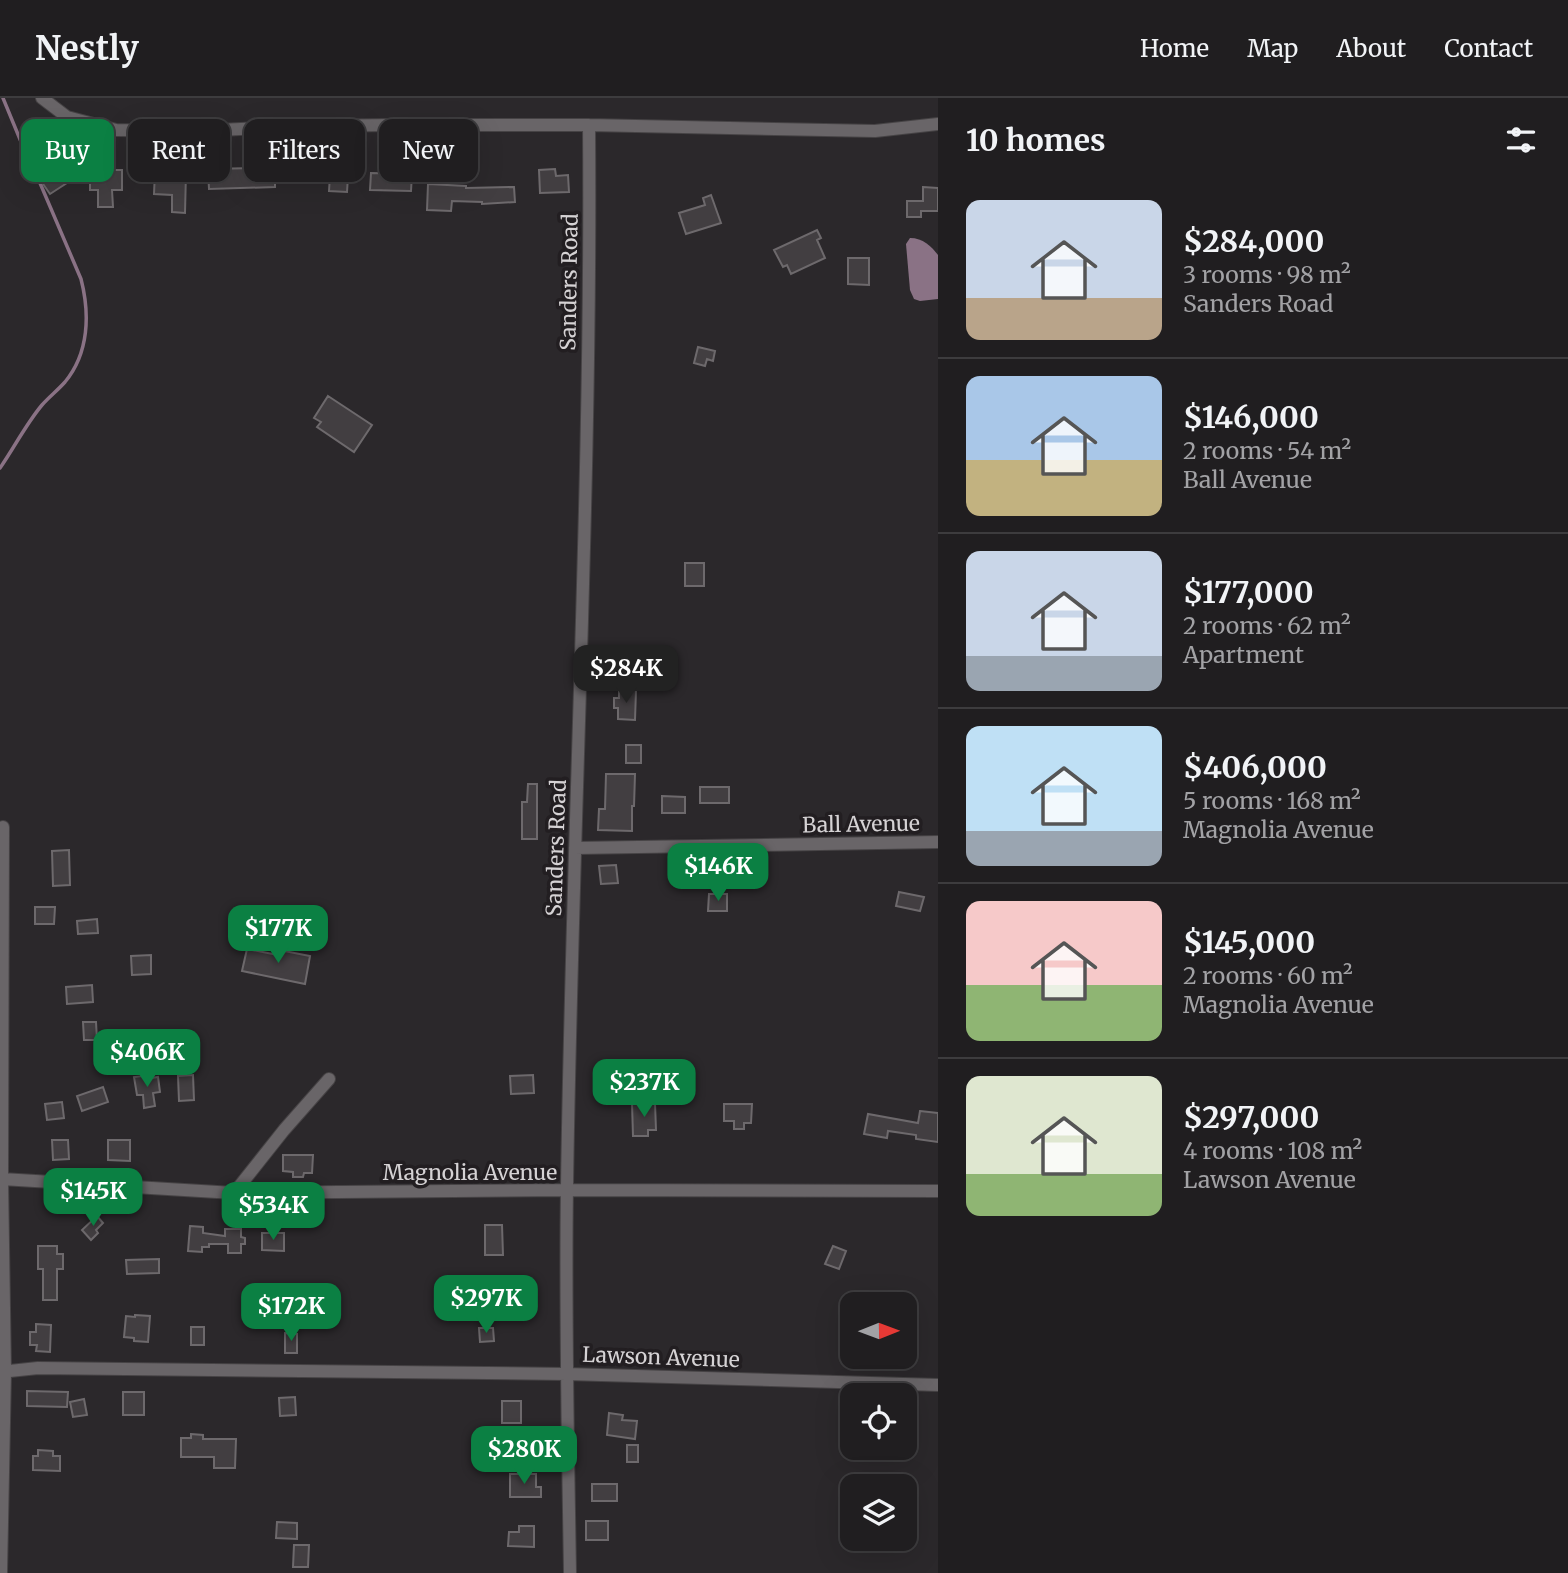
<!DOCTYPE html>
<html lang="en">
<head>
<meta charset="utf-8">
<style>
	:root { --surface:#201e20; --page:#2d2b2d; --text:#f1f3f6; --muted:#a2a2a5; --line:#3d3c3e; --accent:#0b8043 }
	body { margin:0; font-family:Merriweather,serif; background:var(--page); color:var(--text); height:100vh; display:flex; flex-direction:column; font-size:26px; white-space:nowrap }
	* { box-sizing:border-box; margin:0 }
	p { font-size:23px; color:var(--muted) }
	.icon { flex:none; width:38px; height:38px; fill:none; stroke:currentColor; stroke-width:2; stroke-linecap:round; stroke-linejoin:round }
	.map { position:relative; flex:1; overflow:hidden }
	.panel { display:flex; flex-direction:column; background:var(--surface); width:630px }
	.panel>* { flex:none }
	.hud { position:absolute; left:21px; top:21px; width:665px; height:63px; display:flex; gap:14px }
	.needle { width:46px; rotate:89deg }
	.buttons { position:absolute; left:840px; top:1194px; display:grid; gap:14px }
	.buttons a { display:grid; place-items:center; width:77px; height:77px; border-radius:14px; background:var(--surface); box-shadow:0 7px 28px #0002,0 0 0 2px var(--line); font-size:35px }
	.price { position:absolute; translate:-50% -60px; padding:0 16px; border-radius:14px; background:var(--accent); color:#fff; font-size:23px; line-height:46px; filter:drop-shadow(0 2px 4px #0008) }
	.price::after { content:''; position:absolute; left:50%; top:42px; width:21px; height:16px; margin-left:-10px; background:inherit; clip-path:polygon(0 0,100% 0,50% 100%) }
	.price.active { background:#222; color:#fff }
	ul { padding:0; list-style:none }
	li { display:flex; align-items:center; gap:21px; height:175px; padding:0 28px }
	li+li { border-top:2px solid var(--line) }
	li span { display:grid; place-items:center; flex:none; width:196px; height:140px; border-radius:14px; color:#555 }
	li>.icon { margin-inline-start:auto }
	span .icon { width:84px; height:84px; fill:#fffc; stroke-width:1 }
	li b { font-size:30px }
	h2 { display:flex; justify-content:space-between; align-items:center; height:84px; padding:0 28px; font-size:30px }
	.chip { padding:0 24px; border-radius:14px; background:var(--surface); box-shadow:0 7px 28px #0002,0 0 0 2px var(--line); font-size:24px; line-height:63px }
	.chip.active { background:var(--accent); color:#fff }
	header { display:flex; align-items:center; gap:42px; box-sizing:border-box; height:98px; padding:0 35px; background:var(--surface); border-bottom:2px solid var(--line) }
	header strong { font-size:33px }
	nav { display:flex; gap:38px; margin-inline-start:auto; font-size:24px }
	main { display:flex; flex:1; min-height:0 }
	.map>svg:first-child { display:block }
	.water { fill:#8a7285 }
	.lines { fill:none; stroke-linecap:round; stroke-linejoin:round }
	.stream { stroke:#8a7285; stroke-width:3.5 }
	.building { fill:#423e41; stroke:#6d696c; stroke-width:2 }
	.minor-casing { stroke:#464345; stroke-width:14 }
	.minor { stroke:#696568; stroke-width:12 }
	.labels { text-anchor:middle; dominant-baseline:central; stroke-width:7; stroke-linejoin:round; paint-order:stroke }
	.street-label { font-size:21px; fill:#d5d2d4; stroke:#221e21 }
</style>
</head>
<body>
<header>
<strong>Nestly</strong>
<nav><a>Home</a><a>Map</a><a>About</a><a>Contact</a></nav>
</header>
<main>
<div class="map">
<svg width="938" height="1475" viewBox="0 0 938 1475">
	<rect width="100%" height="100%" fill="#2b282b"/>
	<path class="water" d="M 910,140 C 923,140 931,148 938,157 L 938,201 L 920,203 L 914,201 L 910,192 L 906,146 Z"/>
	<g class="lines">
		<path class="stream" d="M 0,370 C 14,350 26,326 42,307 C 49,299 58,292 65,284 C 89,255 90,216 81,181 L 37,78 L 31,68 L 3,0"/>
	</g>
	<path class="building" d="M 42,63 L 51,75 L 61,69 L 70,83 L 50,96 L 32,70 Z
		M 259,67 L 275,67 L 275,89 L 209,91 L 208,71 L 259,70 Z
		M 555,71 L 556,78 L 568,77 L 569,94 L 540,95 L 539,72 Z
		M 97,72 L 122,72 L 122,92 L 112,92 L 113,109 L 98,109 L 98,92 L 90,92 L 90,79 L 97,79 Z
		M 155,73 L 186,74 L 185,115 L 172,114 L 172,97 L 154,96 Z
		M 371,75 L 412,76 L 411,93 L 370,92 Z
		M 330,77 L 348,78 L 347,94 L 329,93 Z
		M 428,86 L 466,88 L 466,90 L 514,89 L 515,104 L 482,106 L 482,104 L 452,103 L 451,113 L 427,112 Z
		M 923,89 L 938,90 L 938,113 L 921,113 L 921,119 L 907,119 L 907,103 L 923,103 Z
		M 711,97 L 721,125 L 686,136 L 679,115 L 705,107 L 703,100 Z
		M 817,132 L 821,140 L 817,142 L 825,160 L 791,176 L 787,167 L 783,169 L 774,152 Z
		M 848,160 L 869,160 L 869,187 L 848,186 Z
		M 698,249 L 715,253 L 713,263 L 707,261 L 705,268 L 694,265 Z
		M 328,298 L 372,327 L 354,354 L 317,329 L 321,324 L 314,320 Z
		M 685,465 L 704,465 L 704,488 L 685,488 Z
		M 619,592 L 636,592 L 635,622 L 618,621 L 618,610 L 614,610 L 614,600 L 619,600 Z
		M 626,647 L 641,647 L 641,665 L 626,665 Z
		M 606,676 L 635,676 L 634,708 L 632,708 L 632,733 L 598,732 L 599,711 L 605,711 Z
		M 528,686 L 537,686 L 537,741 L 522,741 L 522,704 L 527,704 Z
		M 700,689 L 729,689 L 729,705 L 700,705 Z
		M 662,698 L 685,699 L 685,715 L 662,715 Z
		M 69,752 L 70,787 L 53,788 L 52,753 Z
		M 616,767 L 618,785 L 601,786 L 599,768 Z
		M 899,794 L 924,799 L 920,813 L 896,808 Z
		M 709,796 L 727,796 L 727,813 L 708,813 Z
		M 35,809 L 55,809 L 54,826 L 35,826 Z
		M 97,821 L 98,835 L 78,836 L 77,823 Z
		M 247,851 L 273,856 L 274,851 L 310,858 L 305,886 L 242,873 Z
		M 151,857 L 151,876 L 132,877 L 131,858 Z
		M 92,887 L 93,904 L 67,906 L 66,889 Z
		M 83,924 L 96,924 L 97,942 L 84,942 Z
		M 151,977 L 151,980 L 158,979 L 160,994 L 153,995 L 155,1008 L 144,1010 L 143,997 L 137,997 L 134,979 Z
		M 193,977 L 194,1002 L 179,1003 L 178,978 Z
		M 533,977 L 534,995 L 511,996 L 510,978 Z
		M 103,989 L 108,1004 L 82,1013 L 77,998 Z
		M 62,1004 L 64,1020 L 47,1022 L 45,1006 Z
		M 632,1005 L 655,1005 L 656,1032 L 648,1032 L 648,1038 L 633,1038 Z
		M 724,1006 L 752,1006 L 751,1025 L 744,1025 L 744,1031 L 734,1031 L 734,1023 L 724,1023 Z
		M 920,1013 L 938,1015 L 938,1044 L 916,1041 L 916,1037 L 888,1033 L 887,1040 L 864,1036 L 868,1016 L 918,1025 Z
		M 52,1042 L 68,1042 L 69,1061 L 53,1062 Z
		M 108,1042 L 130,1042 L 130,1063 L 108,1062 Z
		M 283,1057 L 313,1057 L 312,1075 L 304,1075 L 303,1079 L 293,1079 L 293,1074 L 283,1073 Z
		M 97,1118 L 103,1125 L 96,1132 L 98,1135 L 91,1142 L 82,1132 Z
		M 485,1127 L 502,1127 L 503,1157 L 485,1157 Z
		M 190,1128 L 203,1129 L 203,1135 L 225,1138 L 225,1131 L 241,1131 L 241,1139 L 245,1140 L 245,1146 L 241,1146 L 241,1155 L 228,1155 L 228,1146 L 209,1146 L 209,1149 L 202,1149 L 202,1154 L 188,1153 Z
		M 262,1135 L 284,1135 L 284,1153 L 262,1152 Z
		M 38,1148 L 57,1148 L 57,1156 L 63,1156 L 63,1171 L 57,1171 L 57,1202 L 43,1202 L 43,1171 L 38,1171 Z
		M 833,1148 L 846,1153 L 839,1171 L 825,1166 Z
		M 159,1161 L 159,1175 L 127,1176 L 126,1162 Z
		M 135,1217 L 150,1218 L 148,1244 L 134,1243 L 134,1240 L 124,1239 L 126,1218 L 135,1219 Z
		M 36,1226 L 51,1227 L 50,1254 L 36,1253 L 37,1247 L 30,1247 L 30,1234 L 36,1234 Z
		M 905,1228 L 915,1228 L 915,1243 L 905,1243 Z
		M 191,1229 L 204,1229 L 204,1247 L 191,1247 Z
		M 479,1230 L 493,1230 L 494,1243 L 480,1244 Z
		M 285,1235 L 297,1236 L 297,1255 L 285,1255 Z
		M 27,1293 L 68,1294 L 67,1309 L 27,1308 Z
		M 123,1294 L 144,1294 L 144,1317 L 123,1317 Z
		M 295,1299 L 296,1317 L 280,1318 L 279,1300 Z
		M 84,1301 L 87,1317 L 73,1319 L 70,1304 Z
		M 502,1303 L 521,1303 L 521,1325 L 502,1325 Z
		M 609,1315 L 623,1317 L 622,1322 L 637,1323 L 635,1341 L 607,1337 Z
		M 191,1336 L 203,1337 L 203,1341 L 236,1341 L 235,1370 L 214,1370 L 214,1359 L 181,1359 L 181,1340 L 191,1340 Z
		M 627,1347 L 638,1347 L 638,1364 L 627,1364 Z
		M 38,1352 L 53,1353 L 53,1358 L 60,1358 L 60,1373 L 33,1372 L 33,1358 L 38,1358 Z
		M 510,1376 L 536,1376 L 536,1389 L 541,1389 L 541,1399 L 510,1399 Z
		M 592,1386 L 617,1386 L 617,1403 L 592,1403 Z
		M 586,1423 L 608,1423 L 608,1442 L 586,1442 Z
		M 277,1424 L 297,1425 L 297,1441 L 276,1440 Z
		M 519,1428 L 534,1428 L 534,1449 L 508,1448 L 509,1434 L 519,1434 Z
		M 294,1447 L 309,1447 L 308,1469 L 293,1469 Z"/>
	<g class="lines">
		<defs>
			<path id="minor" d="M 42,0 L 67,19 L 116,32 L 199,33 L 305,28 L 395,27 L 589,27 L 875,33 L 938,26
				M 575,750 L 938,744
				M 2,1081 L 234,1095 L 566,1092 L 938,1093
				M 234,1095 L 284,1032 L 329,981
				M 0,1274 L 38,1270 L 567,1276 L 938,1287
				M 1,1475 L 5,1274 L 2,1081 L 3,729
				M 570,1475 C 568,1347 565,1218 567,1089 C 572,735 592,381 589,27"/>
		</defs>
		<use href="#minor" class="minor-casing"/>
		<use href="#minor" class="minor"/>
	</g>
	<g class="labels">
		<g class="street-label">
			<text transform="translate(569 184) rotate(-89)">Sanders Road</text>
			<text transform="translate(861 726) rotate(-1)">Ball Avenue</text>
			<text transform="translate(556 750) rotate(-88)">Sanders Road</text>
			<text x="470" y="1074">Magnolia Avenue</text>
			<text transform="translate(661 1259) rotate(2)">Lawson Avenue</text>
		</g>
	</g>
</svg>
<div class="buttons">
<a><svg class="needle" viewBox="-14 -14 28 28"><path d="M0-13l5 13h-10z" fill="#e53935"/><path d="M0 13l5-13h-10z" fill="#a2a2a5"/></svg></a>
<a><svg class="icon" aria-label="locate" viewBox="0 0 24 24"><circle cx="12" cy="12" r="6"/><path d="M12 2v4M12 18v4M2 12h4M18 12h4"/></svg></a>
<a><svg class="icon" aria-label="layers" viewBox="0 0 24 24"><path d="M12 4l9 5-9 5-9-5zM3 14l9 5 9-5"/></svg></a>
</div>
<b class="price active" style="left:626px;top:607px">$284K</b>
<b class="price" style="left:718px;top:805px">$146K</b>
<b class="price" style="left:278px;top:867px">$177K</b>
<b class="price" style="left:147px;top:991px">$406K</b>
<b class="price" style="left:644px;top:1021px">$237K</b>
<b class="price" style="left:93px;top:1130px">$145K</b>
<b class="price" style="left:273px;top:1144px">$534K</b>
<b class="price" style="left:486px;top:1237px">$297K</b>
<b class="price" style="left:291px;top:1245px">$172K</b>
<b class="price" style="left:524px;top:1388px">$280K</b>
<div class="hud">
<a class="chip active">Buy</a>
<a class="chip">Rent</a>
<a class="chip">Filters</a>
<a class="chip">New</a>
</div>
</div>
<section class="panel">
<h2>10 homes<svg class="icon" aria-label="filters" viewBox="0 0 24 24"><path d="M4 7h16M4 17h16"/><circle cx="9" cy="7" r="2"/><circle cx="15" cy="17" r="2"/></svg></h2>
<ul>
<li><span style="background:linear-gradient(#c9d6e8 70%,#b9a48a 0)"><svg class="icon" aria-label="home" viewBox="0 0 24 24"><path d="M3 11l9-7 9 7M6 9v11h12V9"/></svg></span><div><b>$284,000</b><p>3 rooms · 98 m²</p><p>Sanders Road</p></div></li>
<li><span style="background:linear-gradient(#a9c7e8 60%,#c2b280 0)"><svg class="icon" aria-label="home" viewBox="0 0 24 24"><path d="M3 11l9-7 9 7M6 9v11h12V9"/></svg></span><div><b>$146,000</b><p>2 rooms · 54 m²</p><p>Ball Avenue</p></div></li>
<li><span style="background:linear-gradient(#c9d6e8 75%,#9aa5b1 0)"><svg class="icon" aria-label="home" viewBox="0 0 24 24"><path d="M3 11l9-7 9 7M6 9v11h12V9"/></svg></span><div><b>$177,000</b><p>2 rooms · 62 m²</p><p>Apartment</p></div></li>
<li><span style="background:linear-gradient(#bfe0f5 75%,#9aa5b1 0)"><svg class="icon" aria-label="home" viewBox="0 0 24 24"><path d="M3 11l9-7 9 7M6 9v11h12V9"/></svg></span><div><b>$406,000</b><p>5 rooms · 168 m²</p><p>Magnolia Avenue</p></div></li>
<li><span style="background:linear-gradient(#f6c9c9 60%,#8fb573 0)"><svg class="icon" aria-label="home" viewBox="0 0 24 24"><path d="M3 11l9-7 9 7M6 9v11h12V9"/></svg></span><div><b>$145,000</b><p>2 rooms · 60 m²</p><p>Magnolia Avenue</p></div></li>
<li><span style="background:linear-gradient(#dfe7d0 70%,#8fb573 0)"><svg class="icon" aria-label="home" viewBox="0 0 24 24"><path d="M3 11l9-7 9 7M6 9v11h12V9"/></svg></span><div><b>$297,000</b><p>4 rooms · 108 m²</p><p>Lawson Avenue</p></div></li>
</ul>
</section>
</main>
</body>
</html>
